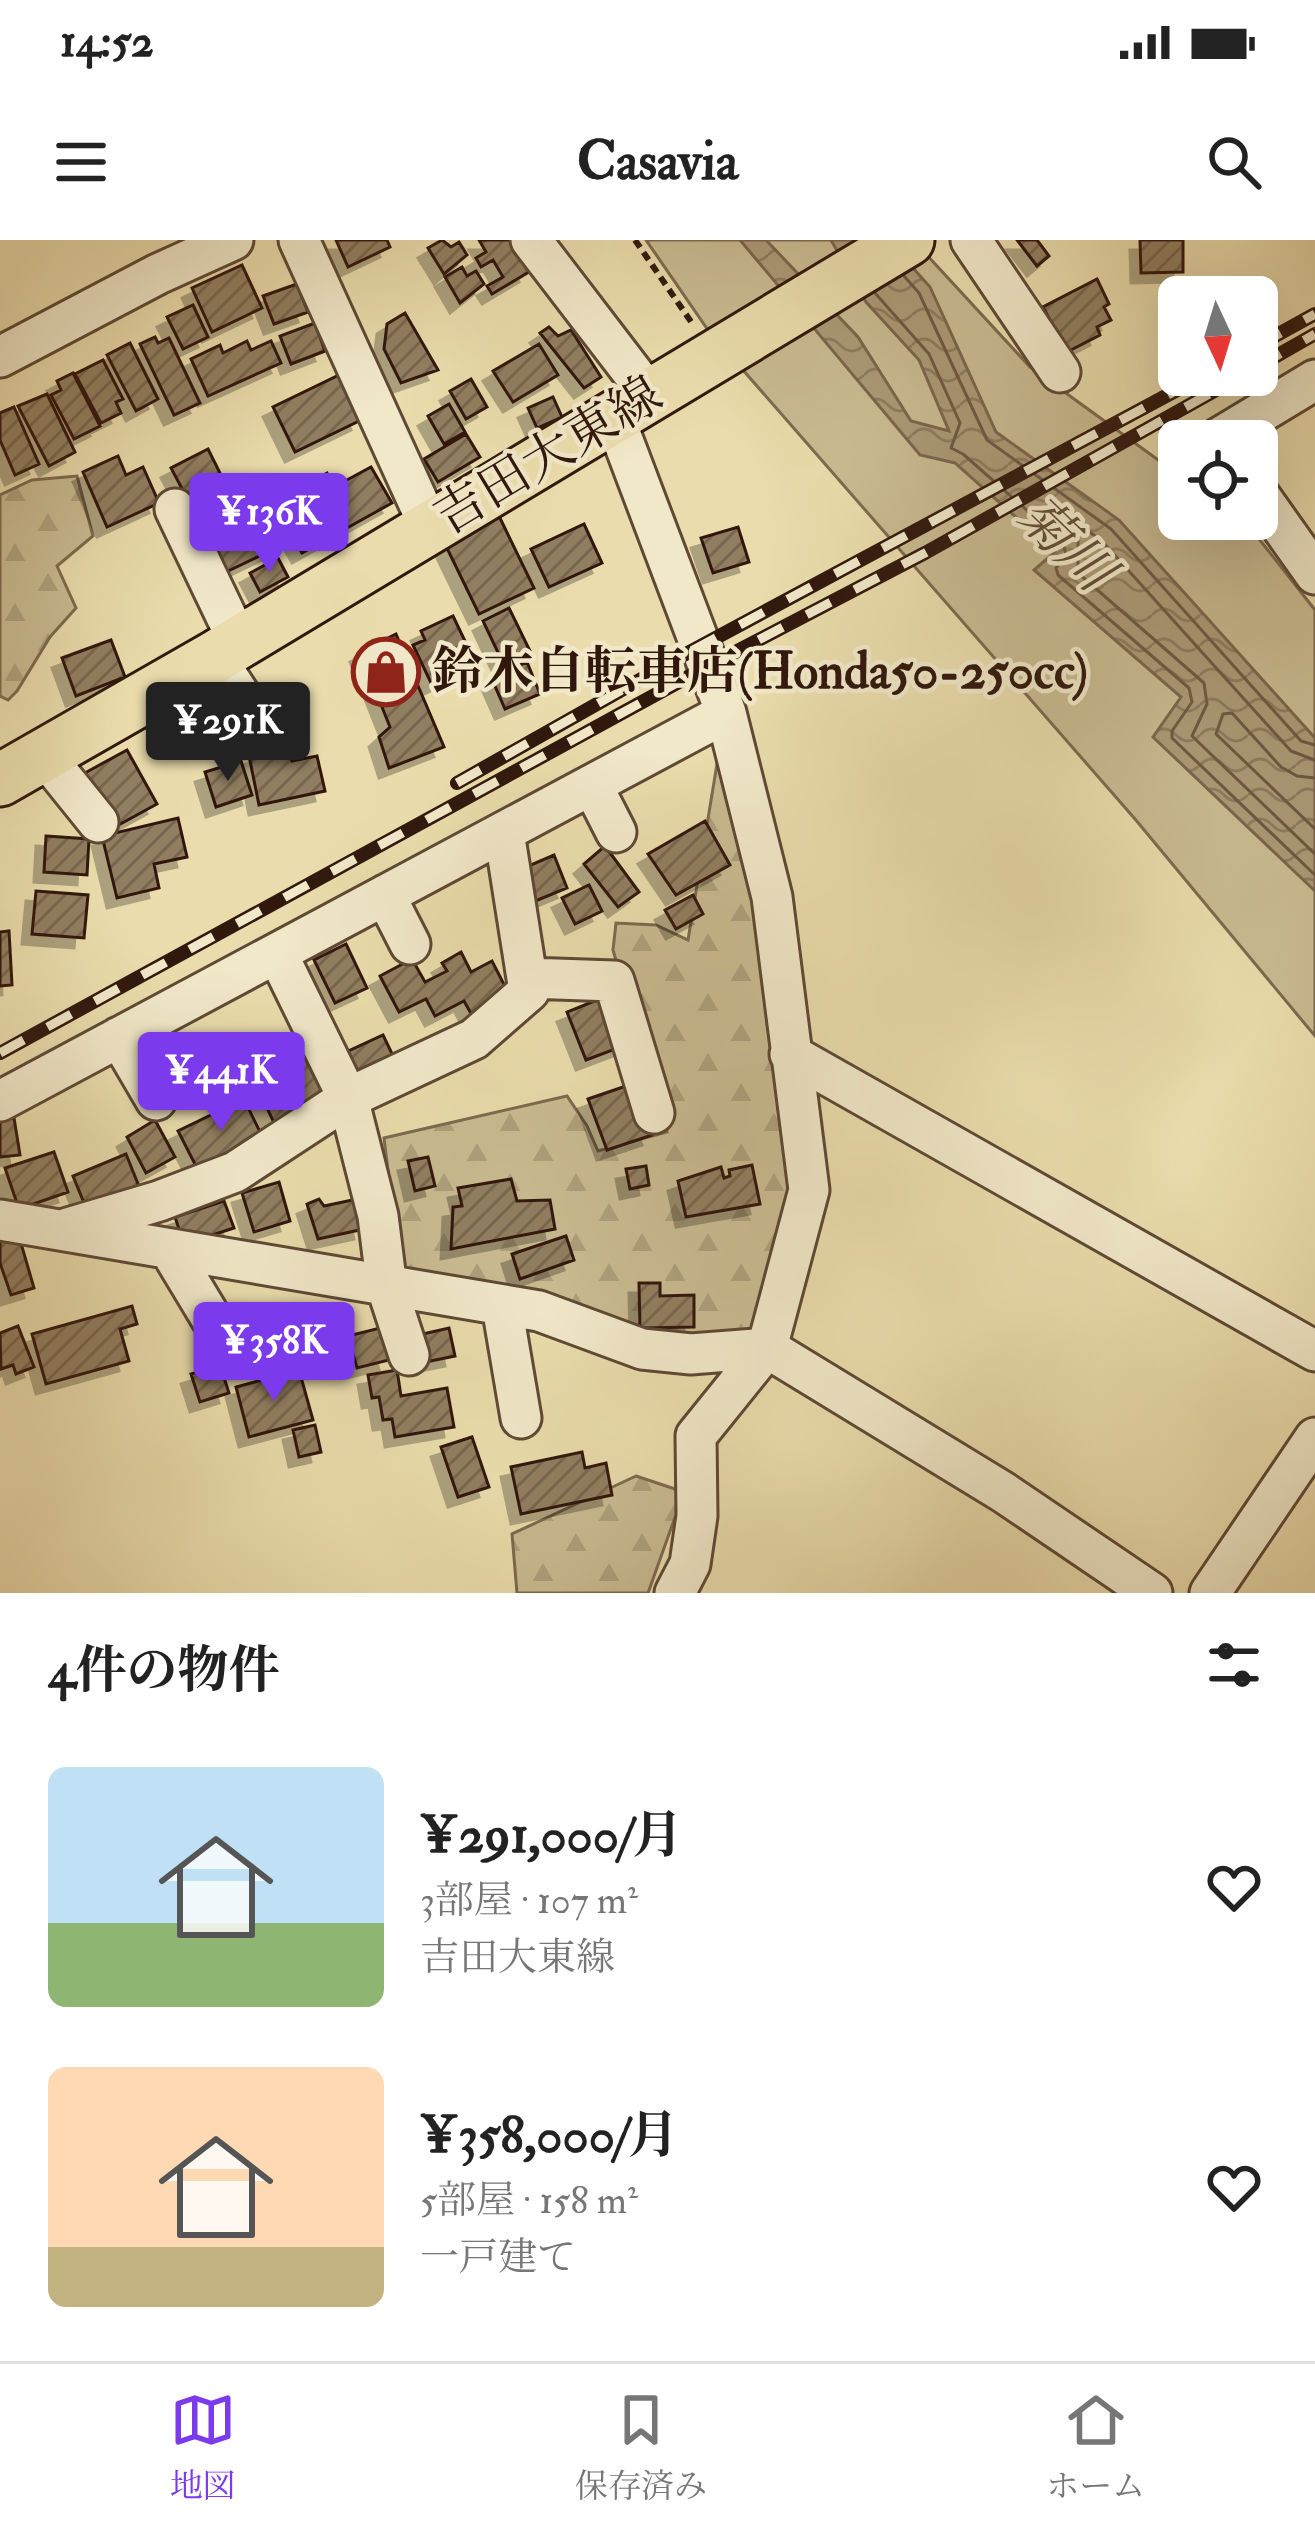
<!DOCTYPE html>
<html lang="ja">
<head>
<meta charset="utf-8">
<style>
	:root { --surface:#fff; --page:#f2f2f2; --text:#222; --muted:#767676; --line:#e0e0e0; --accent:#7c3aed }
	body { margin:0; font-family:"IM FELL Double Pica","Noto Serif JP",serif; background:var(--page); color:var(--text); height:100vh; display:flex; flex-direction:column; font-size:45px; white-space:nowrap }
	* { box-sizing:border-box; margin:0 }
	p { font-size:39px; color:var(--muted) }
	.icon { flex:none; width:66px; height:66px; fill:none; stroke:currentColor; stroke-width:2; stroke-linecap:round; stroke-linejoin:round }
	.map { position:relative; height:1353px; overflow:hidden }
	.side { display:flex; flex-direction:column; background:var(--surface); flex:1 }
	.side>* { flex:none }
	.needle { width:78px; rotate:176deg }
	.buttons { position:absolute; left:1158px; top:36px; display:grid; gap:24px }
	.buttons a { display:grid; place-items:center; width:120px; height:120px; border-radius:18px; background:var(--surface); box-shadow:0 12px 48px #0002; font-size:60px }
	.price { position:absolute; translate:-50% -102px; padding:0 27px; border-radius:12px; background:var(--accent); color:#fff; font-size:39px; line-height:78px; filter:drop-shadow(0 3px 6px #0008) }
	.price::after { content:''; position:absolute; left:50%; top:72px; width:36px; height:27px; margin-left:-18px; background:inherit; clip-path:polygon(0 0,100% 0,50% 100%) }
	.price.selected { background:#222; color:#fff }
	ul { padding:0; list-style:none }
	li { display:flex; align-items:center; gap:36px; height:300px; padding:0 48px }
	li span { display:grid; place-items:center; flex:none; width:336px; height:240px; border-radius:18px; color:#555 }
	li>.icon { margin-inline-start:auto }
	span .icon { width:144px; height:144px; fill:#fffc; stroke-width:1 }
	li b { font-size:51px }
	h2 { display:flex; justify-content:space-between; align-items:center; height:144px; padding:0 48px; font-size:51px }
	.status { display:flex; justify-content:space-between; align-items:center; height:84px; padding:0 60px; background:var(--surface); direction:ltr }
	.status svg { height:33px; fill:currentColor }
	header { display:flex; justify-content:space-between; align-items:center; height:156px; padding:0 48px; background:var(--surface); font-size:54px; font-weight:700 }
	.dock { display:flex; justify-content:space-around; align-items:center; height:168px; border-top:3px solid var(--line); background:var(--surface); font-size:33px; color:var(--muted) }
	.dock a { display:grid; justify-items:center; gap:6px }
	.dock .selected { color:var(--accent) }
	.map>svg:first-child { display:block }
	.grass { fill:#cabb91; stroke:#7d6a4f; stroke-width:3 }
	.forest { fill:url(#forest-firs); stroke:#7d6a4f; stroke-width:3 }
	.water { fill:url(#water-waves); stroke:#7a654c; stroke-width:3 }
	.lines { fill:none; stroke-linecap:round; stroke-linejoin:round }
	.shore { stroke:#6e5842; stroke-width:3 }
	.building { fill:url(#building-hatch); stroke:#30180d; stroke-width:3; filter:url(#shadow) }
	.minor-casing { stroke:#5e4935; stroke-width:45 }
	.major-casing { stroke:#30180d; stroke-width:57 }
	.path { stroke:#30180d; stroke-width:6; stroke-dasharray:9 6; stroke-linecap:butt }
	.minor { stroke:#f1e8c9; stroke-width:39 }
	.major { stroke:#eadcac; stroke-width:51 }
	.rail-casing { stroke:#30180d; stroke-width:14 }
	.rail { stroke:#f1e8c9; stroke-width:9; stroke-dasharray:27; stroke-linecap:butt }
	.labels { text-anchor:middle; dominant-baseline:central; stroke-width:9; stroke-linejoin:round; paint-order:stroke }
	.street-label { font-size:51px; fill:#30180d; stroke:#f1e8c9 }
	.poi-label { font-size:51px; font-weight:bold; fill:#30180d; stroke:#f1e8c9; text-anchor:start }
	.water-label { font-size:54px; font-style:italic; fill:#614c37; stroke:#f1e8c9 }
</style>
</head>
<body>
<div class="status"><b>14:52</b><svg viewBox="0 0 49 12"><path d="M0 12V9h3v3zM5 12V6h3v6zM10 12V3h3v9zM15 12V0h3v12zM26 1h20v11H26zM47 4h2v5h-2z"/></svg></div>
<header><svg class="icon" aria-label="menu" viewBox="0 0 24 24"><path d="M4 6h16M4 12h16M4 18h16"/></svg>Casavia<svg class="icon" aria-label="search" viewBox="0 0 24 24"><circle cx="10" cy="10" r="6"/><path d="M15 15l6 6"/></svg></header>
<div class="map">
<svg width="1315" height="1353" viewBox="0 0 1315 1353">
	<defs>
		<pattern id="forest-firs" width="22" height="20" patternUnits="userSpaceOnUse" patternTransform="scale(3)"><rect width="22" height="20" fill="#cabb91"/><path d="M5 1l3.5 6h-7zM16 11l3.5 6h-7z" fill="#aea07c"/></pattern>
		<pattern id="water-waves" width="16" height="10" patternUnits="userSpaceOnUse" patternTransform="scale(3)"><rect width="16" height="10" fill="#ab9976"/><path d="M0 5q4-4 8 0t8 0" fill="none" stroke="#8c7c5f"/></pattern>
		<pattern id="building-hatch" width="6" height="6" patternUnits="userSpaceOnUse" patternTransform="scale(3)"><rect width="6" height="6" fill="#917e60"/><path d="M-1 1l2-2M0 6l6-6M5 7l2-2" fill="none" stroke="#77664e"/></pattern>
		<filter id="shadow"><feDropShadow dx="-10" dy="10" stdDeviation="0" flood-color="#0004"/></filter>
	</defs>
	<rect width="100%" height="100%" fill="#eadcac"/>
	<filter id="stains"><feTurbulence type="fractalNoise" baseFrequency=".00167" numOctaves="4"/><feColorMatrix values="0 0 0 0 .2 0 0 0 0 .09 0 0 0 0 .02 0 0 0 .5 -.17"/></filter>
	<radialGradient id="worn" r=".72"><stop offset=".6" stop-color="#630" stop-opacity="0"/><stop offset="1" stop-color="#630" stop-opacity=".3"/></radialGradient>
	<path class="grass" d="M 646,0 L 913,0 L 1030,127 L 1179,235 L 1179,279 L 1240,279 L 1248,285 L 1315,370 L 1315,796 L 1135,579 L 708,90 Z"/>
	<path class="forest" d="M 77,236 L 93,296 L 57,326 L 76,368 L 50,397 L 17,451 L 8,460 L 0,456 L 0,255 L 32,240 Z
		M 718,518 L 768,682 L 799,944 L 754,1092 L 677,1102 L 401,1038 L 384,898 L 567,856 L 587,886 L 598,911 L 667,892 L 613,710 L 616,683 L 656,685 L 688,700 Z
		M 636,1236 L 684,1252 L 648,1353 L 517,1353 L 512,1294 Z"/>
	<path class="water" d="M 740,0 L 766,0 L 858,97 L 911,181 L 949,191 L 919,120 L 866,62 L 831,0 L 888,0 L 930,47 L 996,192 L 1119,280 L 1315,498 L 1315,651 L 1153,497 L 1181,457 L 1034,330 L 1055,312 L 955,223 L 920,215 Z"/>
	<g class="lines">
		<path class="shore" d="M 904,36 L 919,53 L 987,200 L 1111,289 L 1301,501 L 1315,505
			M 875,53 L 929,114 L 960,183 L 951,208 L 963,214 L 1063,302 L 1066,315 L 1056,328 L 1058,335 L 1189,448 L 1192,462 L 1172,491 L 1172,498 L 1315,635
			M 1315,520 L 1291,511 L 1101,300 L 1085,289 L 1078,290 L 1078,333 L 1204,443 L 1207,464 L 1192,496 L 1315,614
			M 1315,538 L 1297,536 L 1281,527 L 1232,473 L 1223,474 L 1216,494 L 1315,589"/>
	</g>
	<path class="building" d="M 336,0 L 387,0 L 390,7 L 348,27 Z
		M 442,0 L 451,7 L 459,2 L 467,15 L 444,34 L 428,8 Z
		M 479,0 L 510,0 L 529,32 L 492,54 L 487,46 L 503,37 L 493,20 L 481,27 L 476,18 L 486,12 Z
		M 1017,0 L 1037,0 L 1049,16 L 1037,26 Z
		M 1140,0 L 1183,0 L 1183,32 L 1141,33 Z
		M 242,25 L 262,68 L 212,92 L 192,48 Z
		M 462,27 L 467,36 L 476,31 L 484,44 L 460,63 L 445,37 Z
		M 1097,39 L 1109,64 L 1104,67 L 1111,80 L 1097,87 L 1100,95 L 1067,112 L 1043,67 Z
		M 297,44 L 308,72 L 274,84 L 263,56 Z
		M 193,65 L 208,97 L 183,109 L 167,77 Z
		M 405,73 L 438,130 L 401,143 L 384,109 L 387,84 Z
		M 315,83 L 325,111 L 291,124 L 280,96 Z
		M 549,87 L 558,96 L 571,90 L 601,137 L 584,148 L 540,93 Z
		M 155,97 L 158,103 L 169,98 L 200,163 L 174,175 L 140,104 Z
		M 247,101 L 251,110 L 271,101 L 281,123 L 208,156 L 191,119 L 220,105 L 223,113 Z
		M 130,103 L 158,159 L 136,171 L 107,115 Z
		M 539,104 L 558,135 L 513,162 L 493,131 Z
		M 103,120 L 123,159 L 116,162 L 121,173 L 101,183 L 75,134 Z
		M 73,133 L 100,186 L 74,199 L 51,155 L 61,150 L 57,141 Z
		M 339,135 L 361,180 L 295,212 L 273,167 Z
		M 471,139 L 487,167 L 466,179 L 450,151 Z
		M 47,154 L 75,212 L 49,226 L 18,166 Z
		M 553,157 L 562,177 L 537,188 L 528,168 Z
		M 449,164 L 465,192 L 444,204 L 428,176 Z
		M 14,167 L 39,224 L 15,235 L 0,200 L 0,173 Z
		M 466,194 L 480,217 L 438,242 L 424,219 Z
		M 208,209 L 223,239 L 187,258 L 171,228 Z
		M 118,216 L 126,235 L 143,227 L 159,263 L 107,287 L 83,232 Z
		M 371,227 L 392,263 L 302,313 L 274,263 L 327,233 L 334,247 Z
		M 252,264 L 274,309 L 224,333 L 202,288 Z
		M 498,274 L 534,348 L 479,374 L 443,300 Z
		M 584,284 L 602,323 L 549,347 L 531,309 Z
		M 738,287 L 749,322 L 713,333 L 701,298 Z
		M 278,318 L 288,337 L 260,352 L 250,333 Z
		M 509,368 L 530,411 L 503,423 L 483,381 Z
		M 453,376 L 476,424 L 432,445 L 413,405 L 425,400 L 421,391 Z
		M 396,394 L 444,507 L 389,528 L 379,497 L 390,487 L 360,412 Z
		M 111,400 L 125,437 L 76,456 L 62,418 Z
		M 527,422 L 540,454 L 505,469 L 491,437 Z
		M 289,507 L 292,521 L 317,516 L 325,551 L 259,565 L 249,516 Z
		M 127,510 L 157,564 L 113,588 L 83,534 Z
		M 241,521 L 252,555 L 216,567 L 205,532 Z
		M 178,578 L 187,617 L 154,624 L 159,648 L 117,658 L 102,596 Z
		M 705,581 L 730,625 L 676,655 L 648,614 Z
		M 46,596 L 89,599 L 87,635 L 44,632 Z
		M 605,606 L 639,652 L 618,667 L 584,624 Z
		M 554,615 L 567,648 L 533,662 L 519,630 Z
		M 589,645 L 602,671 L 575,684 L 562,658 Z
		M 36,651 L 88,655 L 84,698 L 32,694 Z
		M 693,655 L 703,674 L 676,689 L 665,670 Z
		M 9,691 L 12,745 L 0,746 L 0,692 Z
		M 346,704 L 367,748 L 335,763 L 314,720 Z
		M 461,712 L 471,732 L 492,721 L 511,758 L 473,777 L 464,761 L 435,776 L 426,759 L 399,772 L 380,736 L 412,719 L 425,742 L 447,731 L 442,723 Z
		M 607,756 L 626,805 L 586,820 L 567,772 Z
		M 383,795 L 396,822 L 355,841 L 342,814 Z
		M 304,807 L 330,862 L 276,887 L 250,832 Z
		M 632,844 L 652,895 L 607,910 L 588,859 Z
		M 244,859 L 263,898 L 198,930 L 178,891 Z
		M 14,878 L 20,915 L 0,917 L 0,879 Z
		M 155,880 L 175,917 L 146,933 L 127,897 Z
		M 54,912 L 68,952 L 19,969 L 5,928 Z
		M 126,914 L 142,954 L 89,975 L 73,936 Z
		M 428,917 L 435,946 L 415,951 L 408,921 Z
		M 752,925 L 760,964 L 686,977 L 678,941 L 721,927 L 724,938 L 730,936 L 729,930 Z
		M 646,926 L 649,945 L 630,949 L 626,929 Z
		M 511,939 L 517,961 L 550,960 L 555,989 L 451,1009 L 453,967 L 462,966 L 458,948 Z
		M 279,942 L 290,981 L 254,992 L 242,953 Z
		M 319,959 L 324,966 L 357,959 L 364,989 L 318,999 L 307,964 Z
		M 224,961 L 234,988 L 184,1004 L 175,977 Z
		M 0,992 L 18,993 L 34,1048 L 11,1055 L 0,1023 Z
		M 566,996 L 574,1020 L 520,1039 L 512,1014 Z
		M 639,1043 L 660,1043 L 660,1056 L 694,1055 L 694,1087 L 640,1088 Z
		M 132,1066 L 137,1084 L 120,1089 L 129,1121 L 46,1144 L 32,1094 Z
		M 319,1076 L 326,1102 L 247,1121 L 241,1095 Z
		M 18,1086 L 34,1127 L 16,1134 L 13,1125 L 1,1129 L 0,1093 Z
		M 380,1088 L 389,1120 L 357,1128 L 348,1096 Z
		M 449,1088 L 455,1116 L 416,1124 L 410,1097 Z
		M 220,1125 L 229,1153 L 200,1162 L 191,1134 Z
		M 299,1130 L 313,1180 L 249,1197 L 236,1147 Z
		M 397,1130 L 401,1156 L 447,1148 L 454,1187 L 395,1197 L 392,1179 L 383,1180 L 379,1157 L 372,1158 L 368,1135 Z
		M 315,1185 L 321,1212 L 299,1217 L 293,1190 Z
		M 472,1197 L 489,1247 L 458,1257 L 441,1207 Z
		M 582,1212 L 585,1228 L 606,1223 L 612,1255 L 521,1274 L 511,1227 Z"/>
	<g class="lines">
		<defs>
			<path id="minor" d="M 299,0 L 430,288
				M 531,0 L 649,154
				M 971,0 L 1060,132
				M 0,117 L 158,34 L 233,0
				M 613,174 L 726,473 L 772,657 L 809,950 L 767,1108 L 696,1196 L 697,1276 L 690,1324 L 675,1353
				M 1221,201 L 1219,198 L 1315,140
				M 1257,252 L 1315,334
				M 175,269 L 238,401
				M 215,417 L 254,477
				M 44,515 L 98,582
				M 592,545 L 616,592
				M 385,655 L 410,704
				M 277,713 L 348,858 L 378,976 L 387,1048 L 409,1115
				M 527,738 L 614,741 L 654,873
				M 119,797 L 156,860
				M 790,814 L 1315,1111
				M 0,861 L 726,473
				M 0,980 L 539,1071 L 642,1109 L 691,1114 L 767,1108 L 1003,1252 L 1152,1353
				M 68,988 L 159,961 L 235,932 L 348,858 L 474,799 L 529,751 L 504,592
				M 170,1010 L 223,1098
				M 502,1066 L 521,1178
				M 1210,1353 L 1315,1198"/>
			<path id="major" d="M 0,540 L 215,417 L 908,0"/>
		</defs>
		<use href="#minor" class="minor-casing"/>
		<use href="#major" class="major-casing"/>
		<path class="path" d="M 635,0 L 694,86"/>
		<use href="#minor" class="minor"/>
		<use href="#major" class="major"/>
		<defs>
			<path id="rail" d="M 1257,106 L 1315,74
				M 1257,127 L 1315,94
				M 457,543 L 682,416 L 1205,135
				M 0,813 L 697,432 L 925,313 L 1243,135"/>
		</defs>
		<use href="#rail" class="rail-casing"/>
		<use href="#rail" class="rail"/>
	</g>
	<defs>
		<symbol id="shop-ring" viewBox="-11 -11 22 22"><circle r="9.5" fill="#f1e8c9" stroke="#8f2418" stroke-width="1.5"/><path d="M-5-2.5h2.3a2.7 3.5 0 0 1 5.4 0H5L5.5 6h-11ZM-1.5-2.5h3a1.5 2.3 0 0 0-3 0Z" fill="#8f2418"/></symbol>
	</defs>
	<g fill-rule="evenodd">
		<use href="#shop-ring" x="348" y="394" width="76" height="76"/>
	</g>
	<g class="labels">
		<g class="street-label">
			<text transform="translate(548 216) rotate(-31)">吉田大東線</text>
		</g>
		<g class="poi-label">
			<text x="432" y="432">鈴木自転車店(Honda50-250cc)</text>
		</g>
		<g class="water-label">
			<text transform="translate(1065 304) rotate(44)">菊川</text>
		</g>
	</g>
	<rect width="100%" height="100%" filter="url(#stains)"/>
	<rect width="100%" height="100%" fill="url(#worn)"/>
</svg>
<div class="buttons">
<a><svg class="needle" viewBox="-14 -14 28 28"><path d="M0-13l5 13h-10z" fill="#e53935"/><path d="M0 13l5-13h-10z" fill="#767676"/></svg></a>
<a><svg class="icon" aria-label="locate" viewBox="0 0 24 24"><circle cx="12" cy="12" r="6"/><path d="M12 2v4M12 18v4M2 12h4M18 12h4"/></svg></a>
</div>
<b class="price" style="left:269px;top:335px">¥136K</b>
<b class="price selected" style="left:228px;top:544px">¥291K</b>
<b class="price" style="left:221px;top:894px">¥441K</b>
<b class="price" style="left:274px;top:1164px">¥358K</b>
</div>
<section class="side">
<h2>4件の物件<svg class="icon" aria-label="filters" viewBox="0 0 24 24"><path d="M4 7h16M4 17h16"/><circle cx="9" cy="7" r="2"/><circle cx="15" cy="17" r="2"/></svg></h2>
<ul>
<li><span style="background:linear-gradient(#bfe0f5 65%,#8fb573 0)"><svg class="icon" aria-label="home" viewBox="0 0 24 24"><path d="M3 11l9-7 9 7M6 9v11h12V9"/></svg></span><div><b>¥291,000/月</b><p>3部屋 · 107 m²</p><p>吉田大東線</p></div><svg class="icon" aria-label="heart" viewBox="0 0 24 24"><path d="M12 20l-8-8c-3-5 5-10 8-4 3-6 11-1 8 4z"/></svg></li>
<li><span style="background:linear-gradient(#ffd9b3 75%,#c2b280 0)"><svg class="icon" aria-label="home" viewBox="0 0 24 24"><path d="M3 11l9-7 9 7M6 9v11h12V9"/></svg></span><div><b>¥358,000/月</b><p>5部屋 · 158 m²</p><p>一戸建て</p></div><svg class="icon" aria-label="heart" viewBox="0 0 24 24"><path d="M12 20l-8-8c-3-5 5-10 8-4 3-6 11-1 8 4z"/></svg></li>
</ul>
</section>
<nav class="dock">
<a class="selected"><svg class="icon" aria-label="map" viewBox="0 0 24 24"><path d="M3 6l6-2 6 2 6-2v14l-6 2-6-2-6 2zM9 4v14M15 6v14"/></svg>地図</a>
<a><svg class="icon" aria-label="saved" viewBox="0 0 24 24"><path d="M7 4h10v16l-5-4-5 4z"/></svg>保存済み</a>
<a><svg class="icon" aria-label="home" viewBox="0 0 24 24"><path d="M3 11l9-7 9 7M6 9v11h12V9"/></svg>ホーム</a>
</nav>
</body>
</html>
